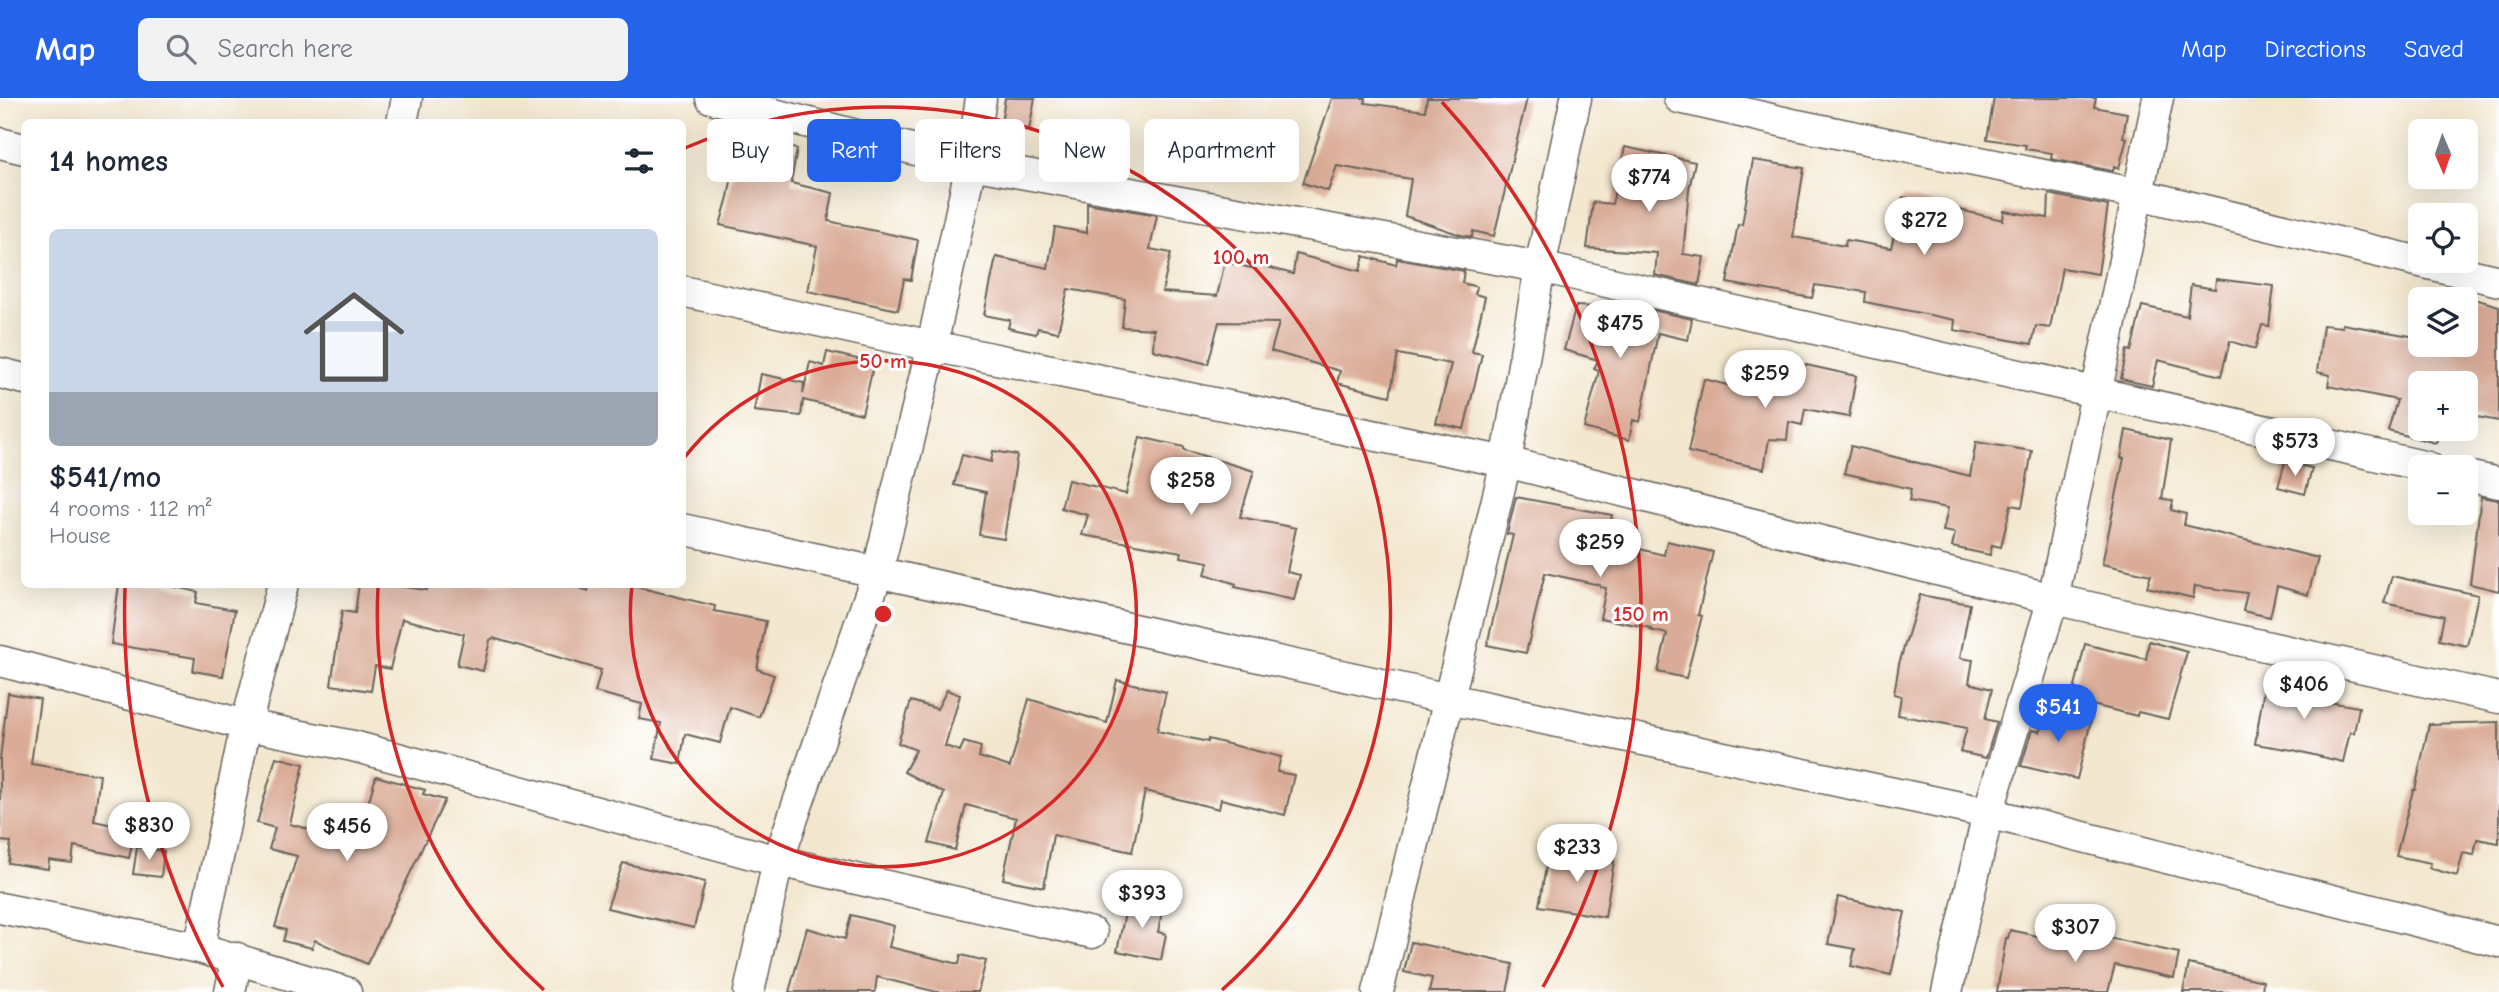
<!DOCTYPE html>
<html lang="en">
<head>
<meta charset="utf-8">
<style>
	:root { --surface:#fff; --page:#f2f2f3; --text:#1f2937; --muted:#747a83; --line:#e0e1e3; --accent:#2563eb }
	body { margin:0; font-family:"Comic Neue",sans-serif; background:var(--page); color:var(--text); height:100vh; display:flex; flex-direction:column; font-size:26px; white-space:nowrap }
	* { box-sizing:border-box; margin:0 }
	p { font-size:23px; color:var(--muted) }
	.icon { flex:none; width:38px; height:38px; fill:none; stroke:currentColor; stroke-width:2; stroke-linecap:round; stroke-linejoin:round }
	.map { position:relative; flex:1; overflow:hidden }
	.panel { position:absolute; left:21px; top:21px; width:665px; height:469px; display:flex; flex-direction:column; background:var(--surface); border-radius:10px; box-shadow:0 7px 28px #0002 }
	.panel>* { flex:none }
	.top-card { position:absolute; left:707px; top:21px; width:665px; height:63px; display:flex; gap:14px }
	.needle { width:46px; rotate:178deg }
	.tools { position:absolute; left:2408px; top:21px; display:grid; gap:14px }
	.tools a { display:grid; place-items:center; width:70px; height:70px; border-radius:10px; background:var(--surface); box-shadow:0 7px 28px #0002; font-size:35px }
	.price { position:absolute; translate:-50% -60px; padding:0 16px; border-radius:24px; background:#fff; color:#222; font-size:23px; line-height:46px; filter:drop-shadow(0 2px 4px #0008) }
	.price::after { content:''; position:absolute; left:50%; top:42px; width:21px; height:16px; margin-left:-10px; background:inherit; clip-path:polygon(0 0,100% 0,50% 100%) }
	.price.selected { background:var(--accent); color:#fff }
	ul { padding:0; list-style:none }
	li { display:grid; align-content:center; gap:14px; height:371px; padding:0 28px }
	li+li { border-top:2px solid var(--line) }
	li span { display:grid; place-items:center; height:217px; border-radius:10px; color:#555 }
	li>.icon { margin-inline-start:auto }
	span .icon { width:126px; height:126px; fill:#fffc; stroke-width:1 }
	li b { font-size:30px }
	h2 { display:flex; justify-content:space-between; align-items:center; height:84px; padding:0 28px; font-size:30px }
	.chip { padding:0 24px; border-radius:10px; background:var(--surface); box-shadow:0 7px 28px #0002; font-size:24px; line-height:63px }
	.chip.selected { background:var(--accent); color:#fff }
	header { display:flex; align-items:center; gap:42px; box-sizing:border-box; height:98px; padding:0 35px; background:var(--accent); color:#fff }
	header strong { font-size:33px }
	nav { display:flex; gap:38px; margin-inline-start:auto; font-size:24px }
	.search { width:490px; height:63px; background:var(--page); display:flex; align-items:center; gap:18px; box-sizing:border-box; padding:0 24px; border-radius:10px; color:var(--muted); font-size:26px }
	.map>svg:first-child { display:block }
	.building { fill:#daac97 }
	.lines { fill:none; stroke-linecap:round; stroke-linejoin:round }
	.street-casing { stroke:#67635b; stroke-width:33 }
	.street { stroke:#fff; stroke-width:30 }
	.ring { fill:none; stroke:#d62828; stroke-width:3.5 }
	.centre { fill:#d62828; stroke:#fff; stroke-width:3.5 }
	.ring-label { font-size:21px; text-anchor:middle; font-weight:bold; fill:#d62828; stroke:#fff; stroke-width:6; stroke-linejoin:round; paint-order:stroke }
</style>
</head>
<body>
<header>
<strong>Map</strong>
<div class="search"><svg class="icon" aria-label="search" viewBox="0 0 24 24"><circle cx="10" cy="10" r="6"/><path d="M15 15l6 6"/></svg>Search here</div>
<nav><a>Map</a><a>Directions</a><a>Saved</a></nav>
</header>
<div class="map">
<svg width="2499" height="894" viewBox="0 0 2499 894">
	<rect width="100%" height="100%" fill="#fff"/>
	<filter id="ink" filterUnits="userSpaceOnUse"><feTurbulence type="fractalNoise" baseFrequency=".0143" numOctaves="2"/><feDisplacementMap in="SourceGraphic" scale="14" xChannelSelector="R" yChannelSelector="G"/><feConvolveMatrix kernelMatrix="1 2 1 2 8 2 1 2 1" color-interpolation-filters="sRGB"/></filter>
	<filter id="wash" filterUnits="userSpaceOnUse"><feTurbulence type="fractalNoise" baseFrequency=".00686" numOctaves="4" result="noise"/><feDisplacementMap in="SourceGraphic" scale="28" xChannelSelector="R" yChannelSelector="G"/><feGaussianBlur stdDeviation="1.57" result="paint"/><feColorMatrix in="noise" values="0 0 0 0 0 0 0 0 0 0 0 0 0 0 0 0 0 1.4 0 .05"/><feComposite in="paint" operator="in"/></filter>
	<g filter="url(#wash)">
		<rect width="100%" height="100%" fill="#f3e7cf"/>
		<g id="blocks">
			<path class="building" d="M 1005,0 L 1035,0 L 1029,32 L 1001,26 Z
				M 1332,0 L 1366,0 L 1365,5 L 1425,13 L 1427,0 L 1527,0 L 1494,138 L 1473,133 L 1472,139 L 1461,137 L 1405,118 L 1411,81 L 1337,68 L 1328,93 L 1303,85 Z
				M 1994,0 L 2096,0 L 2094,9 L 2127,15 L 2123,39 L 2127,40 L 2119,70 L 2114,68 L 2113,73 L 2051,61 L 2052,55 L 2025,51 L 2026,47 L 1987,41 Z
				M 739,41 L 797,51 L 791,85 L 833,95 L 828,123 L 918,142 L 911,182 L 904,181 L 898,212 L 808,193 L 817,148 L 720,127 L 728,99 Z
				M 1625,49 L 1695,64 L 1689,91 L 1683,156 L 1704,159 L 1699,187 L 1655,177 L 1657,155 L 1587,150 L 1593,104 L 1612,106 Z
				M 1753,62 L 1804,70 L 1793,139 L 1845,148 L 1846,142 L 1891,150 L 1903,99 L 2003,122 L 2004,113 L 2048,120 L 2049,96 L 2108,108 L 2098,176 L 2062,170 L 2050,230 L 2036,228 L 2032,246 L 1954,232 L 1955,222 L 1865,204 L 1866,194 L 1815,187 L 1812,200 L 1727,185 L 1738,126 L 1742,127 Z
				M 1087,105 L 1157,117 L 1150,151 L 1171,155 L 1162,194 L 1217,198 L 1225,164 L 1251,170 L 1252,165 L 1293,176 L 1296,156 L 1360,173 L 1364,158 L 1396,167 L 1397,161 L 1464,173 L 1462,185 L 1477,189 L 1475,196 L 1485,199 L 1472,254 L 1482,256 L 1464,331 L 1436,325 L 1451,266 L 1398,256 L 1390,298 L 1337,285 L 1340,273 L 1271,253 L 1279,225 L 1219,224 L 1208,266 L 1153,252 L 1154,231 L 1122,229 L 1125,201 L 1068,191 L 1058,234 L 1038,230 L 1036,236 L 1008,230 L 1010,222 L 984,217 L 996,159 L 1048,170 L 1055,129 L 1087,135 Z
				M 2216,181 L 2274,188 L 2269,228 L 2262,227 L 2255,251 L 2230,243 L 2221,278 L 2158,262 L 2152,288 L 2121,281 L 2127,252 L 2131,253 L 2142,208 L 2187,218 L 2191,187 L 2215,191 Z
				M 2424,193 L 2449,197 L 2450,194 L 2499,208 L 2499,323 L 2466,317 L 2466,285 L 2420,285 L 2420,331 L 2440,331 L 2436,345 L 2388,333 L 2397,302 L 2328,288 L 2330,277 L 2317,274 L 2323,227 L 2342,229 L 2342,226 L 2416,239 L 2420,215 L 2420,247 L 2466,247 L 2466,201 L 2422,201 Z
				M 1576,208 L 1653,212 L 1692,221 L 1688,242 L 1658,235 L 1640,324 L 1633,322 L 1629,342 L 1584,330 L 1599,273 L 1594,271 L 1598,262 L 1564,252 Z
				M 827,254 L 874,265 L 862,316 L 803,302 L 801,318 L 754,313 L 761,276 L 804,285 L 803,296 L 810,264 L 824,268 Z
				M 1766,258 L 1856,278 L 1849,319 L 1805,311 L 1802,327 L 1789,324 L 1787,342 L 1769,341 L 1764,371 L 1688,354 L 1704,281 L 1758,295 Z
				M 2126,332 L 2171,342 L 2162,401 L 2173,403 L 2171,412 L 2186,416 L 2184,427 L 2318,460 L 2308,497 L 2277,488 L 2270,519 L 2243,513 L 2247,495 L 2195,488 L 2193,500 L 2147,489 L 2151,477 L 2102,466 L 2124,360 L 2121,360 Z
				M 1140,339 L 1184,349 L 1184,352 L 1254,373 L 1240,419 L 1296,430 L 1287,474 L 1300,477 L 1294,502 L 1235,489 L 1236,486 L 1205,476 L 1209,464 L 1181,459 L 1182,454 L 1082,437 L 1088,417 L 1061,410 L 1068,382 L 1126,396 Z
				M 1976,344 L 2032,353 L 2022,409 L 2011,407 L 2001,449 L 1992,447 L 1990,457 L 1952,449 L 1955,435 L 1943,433 L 1948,410 L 1909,403 L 1911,391 L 1844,375 L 1851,348 L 1970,378 Z
				M 993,353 L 1017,357 L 1004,441 L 979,437 L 986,394 L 954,387 L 962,357 L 991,364 Z
				M 2285,364 L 2312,370 L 2305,396 L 2278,389 Z
				M 1516,399 L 1612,417 L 1607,443 L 1664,457 L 1667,443 L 1713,454 L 1698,517 L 1702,518 L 1686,580 L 1658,574 L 1667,536 L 1650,532 L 1651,530 L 1600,520 L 1606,490 L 1600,489 L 1600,487 L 1545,475 L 1526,555 L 1487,547 L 1513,437 L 1507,436 Z
				M 2481,399 L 2499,402 L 2499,493 L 2470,486 Z
				M 2392,478 L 2478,497 L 2467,548 L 2439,542 L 2444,518 L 2384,505 Z
				M 119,486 L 162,486 L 198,494 L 196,505 L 235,512 L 223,578 L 193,573 L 195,560 L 111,546 Z
				M 359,486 L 384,486 L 426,492 L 427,486 L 567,486 L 588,493 L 590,486 L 625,486 L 715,508 L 714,513 L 766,523 L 757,571 L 774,577 L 759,619 L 730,609 L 720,645 L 685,636 L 680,666 L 654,661 L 661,625 L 639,621 L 642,606 L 595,594 L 601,572 L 493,540 L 490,542 L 483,573 L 457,567 L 464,536 L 402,521 L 390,571 L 375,568 L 371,593 L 331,587 L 342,513 L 355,515 Z
				M 1920,497 L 1970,506 L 1960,560 L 1973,562 L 1969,585 L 1992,591 L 1985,621 L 1997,624 L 1986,660 L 1960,654 L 1967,630 L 1898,617 L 1901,598 L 1894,596 L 1899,566 Z
				M 2149,543 L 2187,554 L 2168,621 L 2138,614 L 2137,618 L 2072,602 L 2085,546 L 2146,561 Z
				M 2266,578 L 2330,596 L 2328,604 L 2359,609 L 2354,635 L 2350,634 L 2343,664 L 2293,652 L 2255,646 Z
				M 1117,582 L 1166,594 L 1157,633 L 1208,644 L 1208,641 L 1281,659 L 1277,674 L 1294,677 L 1285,717 L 1221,701 L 1219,711 L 1145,693 L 1132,754 L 1053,737 L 1044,789 L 1003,781 L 1016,720 L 966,707 L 955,752 L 929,745 L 944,695 L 904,674 L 916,652 L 898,645 L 911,603 L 937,611 L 947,592 L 960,597 L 945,648 L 960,653 L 964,644 L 981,649 L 979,659 L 1010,669 L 1029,601 L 1107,625 Z
				M 8,595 L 40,601 L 31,666 L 100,677 L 94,723 L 135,732 L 129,760 L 74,748 L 72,765 L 49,762 L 48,771 L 8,765 L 11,744 L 0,743 L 0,661 Z
				M 2044,612 L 2092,619 L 2077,681 L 2021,668 L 2032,632 L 2040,634 Z
				M 2499,624 L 2499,745 L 2477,741 L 2474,757 L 2463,755 L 2457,778 L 2429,770 L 2431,765 L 2396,758 L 2413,692 L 2415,692 L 2429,626 Z
				M 276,659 L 304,666 L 290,726 L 357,744 L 376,678 L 425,692 L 423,696 L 445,702 L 367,866 L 315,842 L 312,850 L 283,843 L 286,832 L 275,829 L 297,758 L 269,751 L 275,730 L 257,725 Z
				M 137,749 L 164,753 L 161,779 L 133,776 Z
				M 1549,752 L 1614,763 L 1605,819 L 1539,808 Z
				M 623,765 L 705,784 L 694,830 L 607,810 Z
				M 1838,799 L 1905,814 L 1891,877 L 1851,868 L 1855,851 L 1828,846 Z
				M 1128,801 L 1163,808 L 1158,834 L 1166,836 L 1161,862 L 1117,853 Z
				M 851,817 L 894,828 L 889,849 L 959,866 L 961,857 L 986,863 L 978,894 L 937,894 L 877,879 L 875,894 L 789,894 L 807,830 L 845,841 Z
				M 2010,832 L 2092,850 L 2095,837 L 2179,855 L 2174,880 L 2115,867 L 2108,894 L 1997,894 L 2006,840 L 2008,840 Z
				M 1411,844 L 1513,866 L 1507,894 L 1429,894 L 1432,880 L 1404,874 Z
				M 2189,866 L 2263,883 L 2262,894 L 2183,894 Z"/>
		</g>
	</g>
	<g filter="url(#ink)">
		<use href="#blocks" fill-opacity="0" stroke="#67635b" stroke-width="2"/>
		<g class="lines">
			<defs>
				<path id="street" d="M 711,0 L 971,66 L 1540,169 L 2428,369
					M 1679,0 L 1797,27 L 2138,96 L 2499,183
					M 402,24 L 407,0
					M 0,45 L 24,51
					M 682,193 L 932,248 L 1506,364 L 2053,501 L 2499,600
					M 0,275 L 24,281
					M 2466,378 L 2499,385
					M 682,431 L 1449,601 L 1988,715 L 2499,844
					M 0,563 L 246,627 L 353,648 L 778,763 L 1092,835
					M 0,810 L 199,850 L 346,894
					M 199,850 L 246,627 L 283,486
					M 230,894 L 237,860
					M 749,894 L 778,763 L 877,476 L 932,248 L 971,66 L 981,0
					M 1378,894 L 1506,364 L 1540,169 L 1576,0
					M 1947,894 L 1988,715 L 2053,501 L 2158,0"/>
			</defs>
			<use href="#street" class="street-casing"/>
			<use href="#street" class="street"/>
		</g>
	</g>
	<g class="ring">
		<path d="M684 360A253 253 0 1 1 632 487"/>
		<path d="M544 892A506 506 0 0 1 378 490M685 50A506 506 0 0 1 1222 892"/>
		<path d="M223 889A758 758 0 0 1 125 490M1442 4A758 758 0 0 1 1543 889"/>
	</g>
	<circle cx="883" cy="516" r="10" class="centre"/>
	<g class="ring-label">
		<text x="1241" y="166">100 m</text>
		<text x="883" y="270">50 m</text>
		<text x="1641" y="523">150 m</text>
	</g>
</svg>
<div class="tools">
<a><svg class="needle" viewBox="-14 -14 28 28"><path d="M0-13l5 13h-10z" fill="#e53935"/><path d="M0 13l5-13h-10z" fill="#747a83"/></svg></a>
<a><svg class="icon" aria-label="locate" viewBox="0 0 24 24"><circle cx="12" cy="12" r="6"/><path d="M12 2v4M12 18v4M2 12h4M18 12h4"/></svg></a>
<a><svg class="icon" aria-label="layers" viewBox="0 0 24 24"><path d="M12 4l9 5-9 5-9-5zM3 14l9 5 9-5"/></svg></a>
<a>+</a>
<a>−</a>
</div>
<b class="price" style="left:1649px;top:116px">$774</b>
<b class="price" style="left:1924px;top:159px">$272</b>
<b class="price" style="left:1620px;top:262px">$475</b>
<b class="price" style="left:1765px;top:312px">$259</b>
<b class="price" style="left:2295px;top:380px">$573</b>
<b class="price" style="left:1191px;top:419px">$258</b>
<b class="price" style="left:1600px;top:481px">$259</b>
<b class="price" style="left:2304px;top:623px">$406</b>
<b class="price selected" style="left:2058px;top:646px">$541</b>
<b class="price" style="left:149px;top:764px">$830</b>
<b class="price" style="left:347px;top:765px">$456</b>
<b class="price" style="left:1577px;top:786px">$233</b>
<b class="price" style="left:1142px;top:832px">$393</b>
<b class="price" style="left:2075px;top:866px">$307</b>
<div class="top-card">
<a class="chip">Buy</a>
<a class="chip selected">Rent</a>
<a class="chip">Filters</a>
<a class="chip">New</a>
<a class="chip">Apartment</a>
</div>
<section class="panel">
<h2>14 homes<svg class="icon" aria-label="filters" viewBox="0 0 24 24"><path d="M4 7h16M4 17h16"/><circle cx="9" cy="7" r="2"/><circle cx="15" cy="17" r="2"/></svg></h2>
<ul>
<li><span style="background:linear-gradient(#c9d6e8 75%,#9aa5b1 0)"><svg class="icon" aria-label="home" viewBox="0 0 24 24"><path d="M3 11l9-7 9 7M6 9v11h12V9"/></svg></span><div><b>$541/mo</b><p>4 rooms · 112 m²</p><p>House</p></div></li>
</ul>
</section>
</div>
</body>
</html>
